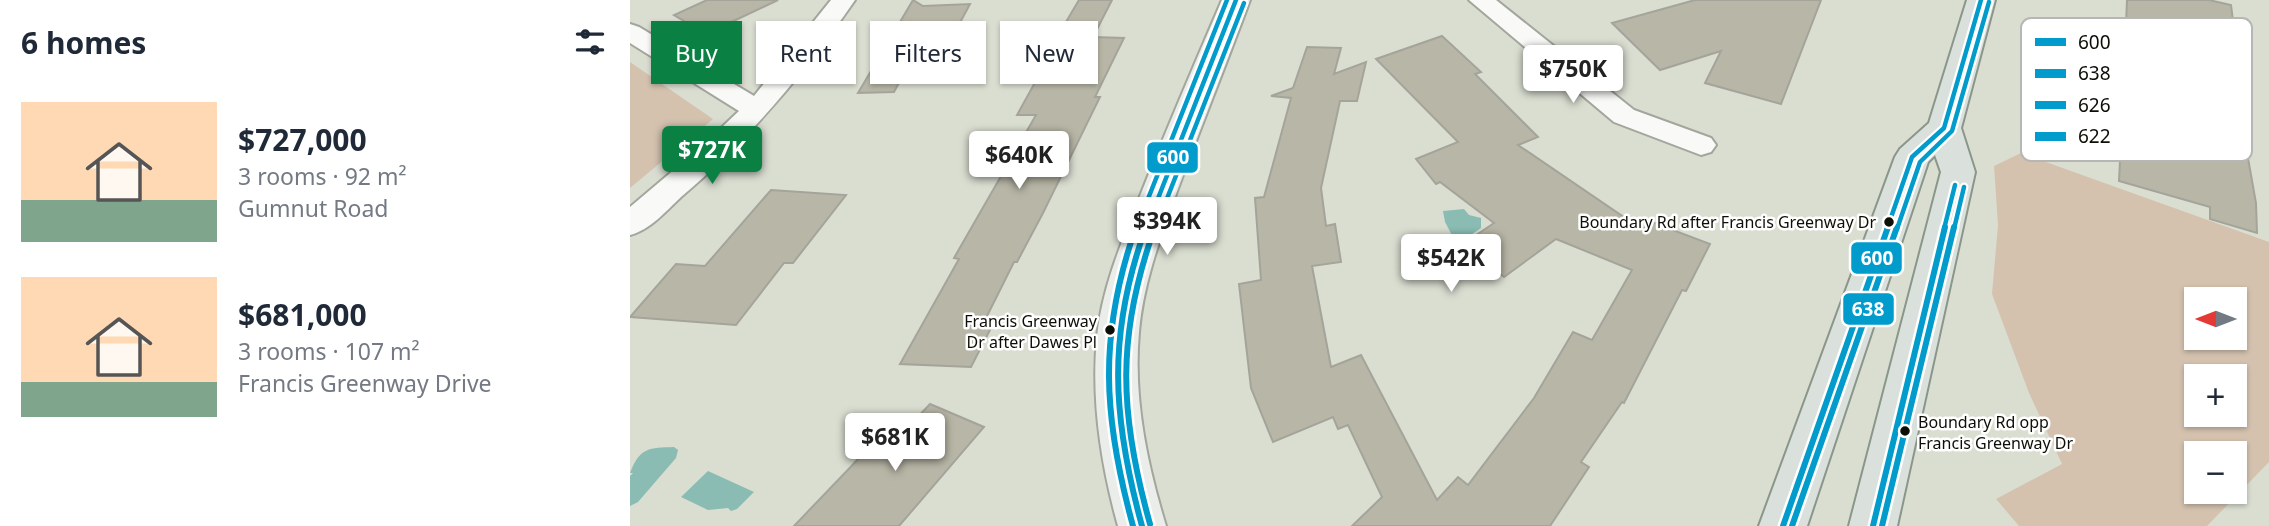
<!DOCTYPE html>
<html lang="en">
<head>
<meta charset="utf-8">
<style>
	:root { --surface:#fff; --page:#f2f2f3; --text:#1f2937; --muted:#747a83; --accent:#0b8043 }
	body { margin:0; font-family:"Noto Sans",sans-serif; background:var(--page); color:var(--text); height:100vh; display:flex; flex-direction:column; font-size:26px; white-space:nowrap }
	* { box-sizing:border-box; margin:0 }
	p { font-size:23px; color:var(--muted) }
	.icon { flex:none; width:38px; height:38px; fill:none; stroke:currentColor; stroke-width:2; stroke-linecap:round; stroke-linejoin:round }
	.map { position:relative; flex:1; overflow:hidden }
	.details { display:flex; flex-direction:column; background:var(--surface); width:630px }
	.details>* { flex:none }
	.banner { position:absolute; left:21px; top:21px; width:665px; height:63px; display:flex; gap:14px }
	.needle { width:46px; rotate:270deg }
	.fabs { position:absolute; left:1554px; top:287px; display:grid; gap:14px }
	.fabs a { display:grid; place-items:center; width:63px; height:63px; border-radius:0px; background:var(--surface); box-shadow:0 2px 5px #0004; font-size:35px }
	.price { position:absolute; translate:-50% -60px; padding:0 16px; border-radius:7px; background:#fff; color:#222; font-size:23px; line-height:46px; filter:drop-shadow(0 2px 4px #0008) }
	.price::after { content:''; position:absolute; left:50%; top:42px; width:21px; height:16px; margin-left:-10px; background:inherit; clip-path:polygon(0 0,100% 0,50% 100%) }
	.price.current { background:var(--accent); color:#fff }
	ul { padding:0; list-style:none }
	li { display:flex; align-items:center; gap:21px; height:175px; padding:0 21px }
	li span { display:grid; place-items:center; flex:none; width:196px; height:140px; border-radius:0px; color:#555 }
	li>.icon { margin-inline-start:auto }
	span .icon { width:84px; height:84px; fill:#fffc; stroke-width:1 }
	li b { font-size:30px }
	h2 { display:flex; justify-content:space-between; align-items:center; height:84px; padding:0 21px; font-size:30px }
	.tag { padding:0 24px; border-radius:0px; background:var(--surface); box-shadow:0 2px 5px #0004; font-size:24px; line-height:63px }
	.tag.current { background:var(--accent); color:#fff }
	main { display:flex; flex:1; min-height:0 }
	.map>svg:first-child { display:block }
	.green { fill:#d4c2af; fill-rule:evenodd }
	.water { fill:#8abcb4 }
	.building { fill:#b8b6a6; stroke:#a4a49b; stroke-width:2 }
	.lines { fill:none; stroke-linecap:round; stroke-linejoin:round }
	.minor-casing { stroke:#a2a69c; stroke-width:4 }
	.secondary-casing { stroke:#a2a69c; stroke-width:4 }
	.primary-casing { stroke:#8a968a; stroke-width:4 }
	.minor { fill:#f9faf8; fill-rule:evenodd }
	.secondary { fill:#eaedea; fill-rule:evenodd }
	.primary { fill:#dae1dc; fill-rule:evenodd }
	.bus-1-far1-casing { stroke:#fff; stroke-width:9 }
	.bus-1-casing { stroke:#fff; stroke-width:11 }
	.bus-2-far1-casing { stroke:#fff; stroke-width:9 }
	.bus-2-casing { stroke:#fff; stroke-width:11 }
	.bus-3-far1-casing { stroke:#fff; stroke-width:9 }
	.bus-3-casing { stroke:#fff; stroke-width:11 }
	.bus-4-far1-casing { stroke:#fff; stroke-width:9 }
	.bus-4-casing { stroke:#fff; stroke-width:11 }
	.bus-1-far1 { stroke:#029ccc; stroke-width:4.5 }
	.bus-1 { stroke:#029ccc; stroke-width:6 }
	.bus-2-far1 { stroke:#029ccc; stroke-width:4.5 }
	.bus-2 { stroke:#029ccc; stroke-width:6 }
	.bus-3-far1 { stroke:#029ccc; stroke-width:4.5 }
	.bus-3 { stroke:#029ccc; stroke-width:6 }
	.bus-4-far1 { stroke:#029ccc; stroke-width:4.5 }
	.bus-4 { stroke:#029ccc; stroke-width:6 }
	.bus-dot { fill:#0d0f07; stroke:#fff; stroke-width:2.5 }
	.labels { text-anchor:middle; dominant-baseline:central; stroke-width:5; stroke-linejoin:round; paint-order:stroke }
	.bus-label { font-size:16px; fill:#0d0f07; stroke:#fff; text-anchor:end }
	.key { fill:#fff; stroke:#b6b7b5; stroke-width:2 }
	.key-label { font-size:19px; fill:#0d0f07 }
	.line-badge { stroke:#fff; stroke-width:2.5 }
	.badge-label { font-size:19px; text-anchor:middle; font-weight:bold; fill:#fff }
</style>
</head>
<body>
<main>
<section class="details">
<h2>6 homes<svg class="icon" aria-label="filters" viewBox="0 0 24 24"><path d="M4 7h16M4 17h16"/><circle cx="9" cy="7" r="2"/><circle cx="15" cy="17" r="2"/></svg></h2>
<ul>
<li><span style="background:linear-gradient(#ffd9b3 70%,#7fa58c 0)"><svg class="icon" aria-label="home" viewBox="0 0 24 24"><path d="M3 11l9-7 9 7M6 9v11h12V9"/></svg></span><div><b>$727,000</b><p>3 rooms · 92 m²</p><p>Gumnut Road</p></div></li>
<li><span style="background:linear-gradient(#ffd9b3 75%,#7fa58c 0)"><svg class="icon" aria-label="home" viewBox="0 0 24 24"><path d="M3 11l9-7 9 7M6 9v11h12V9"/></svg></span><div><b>$681,000</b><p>3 rooms · 107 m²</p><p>Francis Greenway Drive</p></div></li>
</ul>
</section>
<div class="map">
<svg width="1639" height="526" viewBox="0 0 1639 526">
	<rect width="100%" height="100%" fill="#daded1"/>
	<path class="green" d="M 0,62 L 83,119 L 0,188 Z
		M 1391,153 L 1639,242 L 1639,462 L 1577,526 L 1389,526 L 1366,499 L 1432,464 L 1399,393 L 1362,294 L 1368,225 L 1364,166 ZM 1566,299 L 1605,299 L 1605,338 L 1566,338 ZM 1566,376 L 1605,376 L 1605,415 L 1566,415 ZM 1566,453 L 1605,453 L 1605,492 L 1566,492 Z"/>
	<path class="water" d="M 834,209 L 839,215 L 851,218 L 851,228 L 832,241 L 824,239 L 815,222 L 813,211 Z
		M 44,447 L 48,450 L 46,458 L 8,502 L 0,506 L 0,476 L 3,473 L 0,473 C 10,447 19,448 44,447 Z
		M 78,471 L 124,492 L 107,509 L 101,511 L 98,508 L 78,510 L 51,497 Z"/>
	<path class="building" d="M 77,0 L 148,0 L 76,34 L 44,15 Z
		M 283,0 L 293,6 L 340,4 L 306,67 L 277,68 L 264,92 L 228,93 Z
		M 449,0 L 482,0 L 463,37 L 494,38 L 465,97 L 470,97 L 413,213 L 387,262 L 384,262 L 352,326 L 362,326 L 341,367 L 270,364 L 329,259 L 324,258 L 406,115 L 387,115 L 418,59 L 414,59 Z
		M 1065,0 L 1191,0 L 1151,104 L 1075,83 L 1091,51 L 1030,70 L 982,23 Z
		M 1497,0 L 1579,0 L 1601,5 L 1617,131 L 1613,130 L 1626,203 L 1627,233 L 1580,219 L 1580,207 L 1489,181 L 1491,141 L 1499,144 L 1494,74 Z
		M 812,36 L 851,72 L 845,74 L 908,137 L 888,145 L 1013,230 L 1019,221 L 1080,244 L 1056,291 L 1052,290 L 994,403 L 992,402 L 951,462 L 959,467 L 920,526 L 722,526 L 752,497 L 718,425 L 708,429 L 703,417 L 643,442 L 621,388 L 609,284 L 631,280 L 625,198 L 634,197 L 661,98 L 641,96 L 663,88 L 677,47 L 711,48 L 704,74 L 736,62 L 727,101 L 710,101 L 691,188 L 696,226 L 705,224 L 711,262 L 682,266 L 701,367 L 731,355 L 807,500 L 828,477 L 838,485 L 904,398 L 943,332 L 962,340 L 1002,270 L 926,239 L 874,277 L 833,244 L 864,223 L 810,182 L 806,184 L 786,159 L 828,142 L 746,59 Z
		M 141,190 L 216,195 L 163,263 L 154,263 L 106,325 L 0,317 L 46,264 L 75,266 Z
		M 300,404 L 354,427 L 269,526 L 164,526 L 255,431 L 269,437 Z"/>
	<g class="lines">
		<defs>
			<path id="minor" d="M 201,0 L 225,0 C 174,74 119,139 51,197 C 36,211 20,230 0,235 L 0,207 L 71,147 L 109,111 L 0,43 L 0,24 L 9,27 L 124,96 Z
				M 839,0 L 866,0 L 1004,110 L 1081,138 L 1086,145 L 1081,152 L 1071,155 L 984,122 Z"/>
			<path id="secondary" d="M 592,0 L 620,0 C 596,65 570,129 546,194 C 530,239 513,284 509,332 C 503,398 517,464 536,526 L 488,526 C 471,465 461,401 467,337 C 472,288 492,241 510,196 C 536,130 564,65 592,0 Z"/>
			<path id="primary" d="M 1337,0 L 1365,0 L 1331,128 L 1345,172 L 1267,526 L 1219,526 L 1311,172 L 1305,155 L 1298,162 L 1177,526 L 1129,526 L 1265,157 L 1270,149 L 1299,123 Z"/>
		</defs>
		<use href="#minor" class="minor-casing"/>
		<use href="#secondary" class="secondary-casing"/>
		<use href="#primary" class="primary-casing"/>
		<use href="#minor" class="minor"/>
		<use href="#secondary" class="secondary"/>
		<use href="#primary" class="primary"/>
		<defs>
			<path id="bus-1-far1" d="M 516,229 L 606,0
				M 1257,229 L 1282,157 L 1314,128 L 1351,0
				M 1314,229 L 1325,185"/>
			<path id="bus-1" d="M 512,526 C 482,417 477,334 516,227
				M 1153,526 L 1258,227
				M 1243,526 L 1315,227"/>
			<path id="bus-2-far1" d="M 1267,229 L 1290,162 L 1322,131 L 1359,2
				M 1324,229 L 1334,187"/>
			<path id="bus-2" d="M 1162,526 L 1267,227
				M 1252,526 L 1324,227"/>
			<path id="bus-3-far1" d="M 525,229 L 614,3"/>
			<path id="bus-3" d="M 520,524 C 489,414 486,335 525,227"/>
			<path id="bus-4-far1" d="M 506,229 L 597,0"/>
			<path id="bus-4" d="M 503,526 C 473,417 468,335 506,227"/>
		</defs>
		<use href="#bus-1-far1" class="bus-1-far1-casing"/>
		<use href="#bus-1" class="bus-1-casing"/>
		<use href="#bus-2-far1" class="bus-2-far1-casing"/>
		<use href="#bus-2" class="bus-2-casing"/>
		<use href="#bus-3-far1" class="bus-3-far1-casing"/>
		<use href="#bus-3" class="bus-3-casing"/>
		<use href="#bus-4-far1" class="bus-4-far1-casing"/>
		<use href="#bus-4" class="bus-4-casing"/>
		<use href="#bus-1-far1" class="bus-1-far1"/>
		<use href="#bus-1" class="bus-1"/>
		<use href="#bus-2-far1" class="bus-2-far1"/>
		<use href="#bus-2" class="bus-2"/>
		<use href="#bus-3-far1" class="bus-3-far1"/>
		<use href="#bus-3" class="bus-3"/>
		<use href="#bus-4-far1" class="bus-4-far1"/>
		<use href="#bus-4" class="bus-4"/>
	</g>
	<g class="bus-dot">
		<circle cx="1259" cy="222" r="6"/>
		<circle cx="480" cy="330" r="6"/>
		<circle cx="1275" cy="431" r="6"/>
	</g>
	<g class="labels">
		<g class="bus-label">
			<text x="1246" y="222">Boundary Rd after Francis Greenway Dr</text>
			<text x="467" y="321">Francis Greenway<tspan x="467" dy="21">Dr after Dawes Pl</tspan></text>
			<text x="1288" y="422" text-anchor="start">Boundary Rd opp<tspan x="1288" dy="21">Francis Greenway Dr</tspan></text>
		</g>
	</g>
	<rect x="1391" y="18" width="231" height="143" rx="10" class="key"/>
	<rect x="1405" y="38" width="31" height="8" fill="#029ccc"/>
	<rect x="1405" y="69" width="31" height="9" fill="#029ccc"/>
	<rect x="1405" y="101" width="31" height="8" fill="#029ccc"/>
	<rect x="1405" y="132" width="31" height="9" fill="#029ccc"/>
	<g class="key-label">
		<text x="1448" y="49">600</text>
		<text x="1448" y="80">638</text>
		<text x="1448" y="112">626</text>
		<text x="1448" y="143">622</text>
	</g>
	<g class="line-badge">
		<rect x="516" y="141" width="53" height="33" rx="7" fill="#029ccc"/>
		<rect x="1220" y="241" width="53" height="34" rx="7" fill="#029ccc"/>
		<rect x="1212" y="292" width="53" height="34" rx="7" fill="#029ccc"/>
	</g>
	<g class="badge-label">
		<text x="543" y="164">600</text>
		<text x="1247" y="265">600</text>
		<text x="1238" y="316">638</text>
	</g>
</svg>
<div class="fabs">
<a><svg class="needle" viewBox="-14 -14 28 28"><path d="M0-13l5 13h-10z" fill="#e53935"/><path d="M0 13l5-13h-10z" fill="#747a83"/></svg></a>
<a>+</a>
<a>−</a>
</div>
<b class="price" style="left:943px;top:105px">$750K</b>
<b class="price current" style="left:82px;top:186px">$727K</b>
<b class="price" style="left:389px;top:191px">$640K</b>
<b class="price" style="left:537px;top:257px">$394K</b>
<b class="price" style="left:821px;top:294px">$542K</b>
<b class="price" style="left:265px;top:473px">$681K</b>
<div class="banner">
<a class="tag current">Buy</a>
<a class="tag">Rent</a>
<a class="tag">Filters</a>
<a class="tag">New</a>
</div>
</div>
</main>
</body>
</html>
